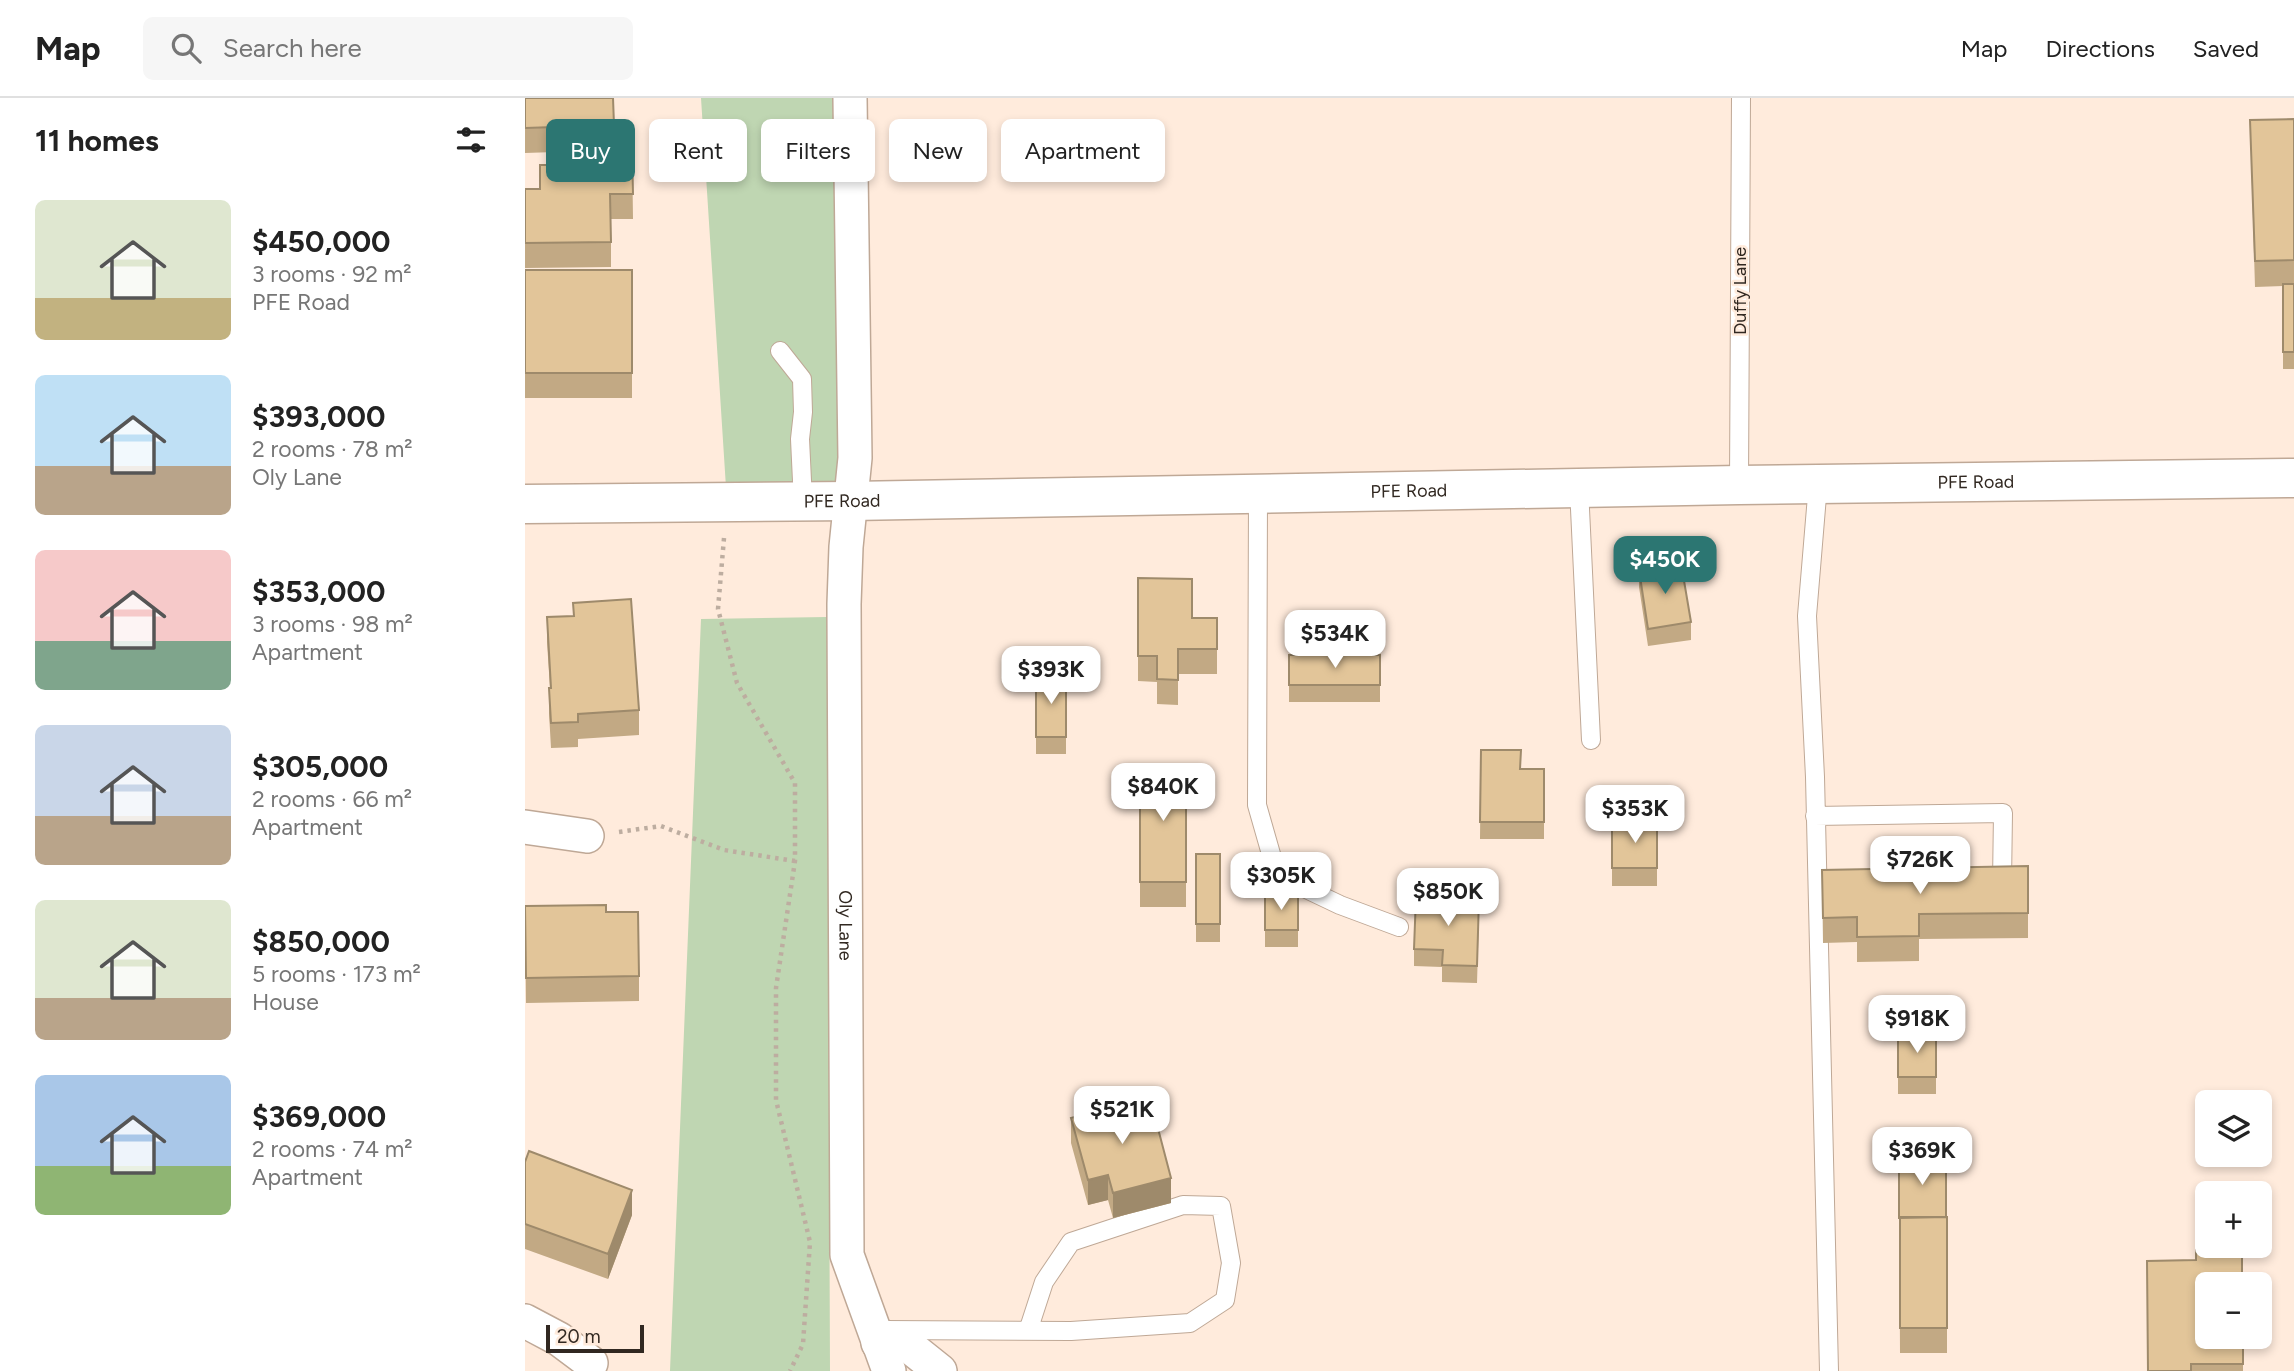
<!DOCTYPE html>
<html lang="en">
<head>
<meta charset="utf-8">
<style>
	:root { --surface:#fff; --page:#f6f6f6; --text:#222; --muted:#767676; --line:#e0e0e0; --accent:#2c7672 }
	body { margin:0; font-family:Figtree,sans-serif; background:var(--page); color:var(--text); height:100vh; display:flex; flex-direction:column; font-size:26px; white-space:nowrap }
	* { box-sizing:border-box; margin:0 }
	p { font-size:23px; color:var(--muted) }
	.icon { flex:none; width:38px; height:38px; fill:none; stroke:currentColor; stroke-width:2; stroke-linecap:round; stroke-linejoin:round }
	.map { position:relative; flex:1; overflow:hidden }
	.side { display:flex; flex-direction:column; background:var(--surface); width:525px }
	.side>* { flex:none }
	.banner { position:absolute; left:21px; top:21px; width:665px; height:63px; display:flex; gap:14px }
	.tools { position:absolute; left:1670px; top:992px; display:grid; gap:14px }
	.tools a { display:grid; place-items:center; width:77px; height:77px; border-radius:10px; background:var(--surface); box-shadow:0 4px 10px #0003; font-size:35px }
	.scale { position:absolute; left:21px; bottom:18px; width:98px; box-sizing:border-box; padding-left:7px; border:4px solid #312821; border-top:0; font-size:19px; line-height:24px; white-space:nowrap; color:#312821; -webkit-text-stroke:5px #ffebdc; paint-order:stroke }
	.price { position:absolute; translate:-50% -60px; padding:0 16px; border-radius:14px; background:#fff; color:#222; font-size:23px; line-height:46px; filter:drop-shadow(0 2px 4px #0008) }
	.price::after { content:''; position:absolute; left:50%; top:42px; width:21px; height:16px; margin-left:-10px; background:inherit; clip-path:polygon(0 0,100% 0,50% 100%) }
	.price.current { background:var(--accent); color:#fff }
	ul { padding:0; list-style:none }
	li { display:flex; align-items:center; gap:21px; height:175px; padding:0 35px }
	li span { display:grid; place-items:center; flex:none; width:196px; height:140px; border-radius:10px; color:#555 }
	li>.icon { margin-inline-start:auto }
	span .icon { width:84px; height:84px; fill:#fffc; stroke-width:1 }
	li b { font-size:30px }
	h2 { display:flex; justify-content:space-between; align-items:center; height:84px; padding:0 35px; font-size:30px }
	.chip { padding:0 24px; border-radius:10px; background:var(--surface); box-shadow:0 4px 10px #0003; font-size:24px; line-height:63px }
	.chip.current { background:var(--accent); color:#fff }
	header { display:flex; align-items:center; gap:42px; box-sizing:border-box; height:98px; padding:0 35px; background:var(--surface); border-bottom:2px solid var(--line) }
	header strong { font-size:33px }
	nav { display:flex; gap:38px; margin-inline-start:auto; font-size:24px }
	.search { width:490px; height:63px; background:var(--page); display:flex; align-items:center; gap:18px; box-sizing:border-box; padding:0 24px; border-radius:10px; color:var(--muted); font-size:26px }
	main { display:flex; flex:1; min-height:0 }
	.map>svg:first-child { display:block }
	.green { fill:#bfd6b2 }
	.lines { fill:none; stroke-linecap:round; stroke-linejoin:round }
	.service-casing { stroke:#bfa896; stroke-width:20 }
	.minor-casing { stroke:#bfa896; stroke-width:36 }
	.secondary-casing { stroke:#bfa896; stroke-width:41 }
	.path { stroke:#bdada0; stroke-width:4.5; stroke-dasharray:3.5 5; stroke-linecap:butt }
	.service { stroke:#fff; stroke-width:18 }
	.minor { stroke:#fff; stroke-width:33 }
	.secondary { stroke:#fff; stroke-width:38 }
	.wall { fill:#c2a984 }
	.shaded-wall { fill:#9e8a6b }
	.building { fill:#e2c599; stroke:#9e8a6b; stroke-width:2 }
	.labels { text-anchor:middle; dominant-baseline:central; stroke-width:5; stroke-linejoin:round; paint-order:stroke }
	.street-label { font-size:18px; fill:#312821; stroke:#ffebdc }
</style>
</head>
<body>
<header>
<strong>Map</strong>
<div class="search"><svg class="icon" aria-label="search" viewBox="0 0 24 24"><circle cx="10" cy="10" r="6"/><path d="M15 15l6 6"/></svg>Search here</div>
<nav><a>Map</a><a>Directions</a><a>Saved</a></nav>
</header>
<main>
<section class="side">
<h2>11 homes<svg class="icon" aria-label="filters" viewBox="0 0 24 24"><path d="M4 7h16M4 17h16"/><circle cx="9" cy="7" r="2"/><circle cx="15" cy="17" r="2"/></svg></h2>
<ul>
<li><span style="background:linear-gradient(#dfe7d0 70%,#c2b280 0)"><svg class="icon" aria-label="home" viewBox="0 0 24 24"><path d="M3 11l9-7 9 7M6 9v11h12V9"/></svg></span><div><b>$450,000</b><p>3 rooms · 92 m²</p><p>PFE Road</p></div></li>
<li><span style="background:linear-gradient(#bfe0f5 65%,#b9a48a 0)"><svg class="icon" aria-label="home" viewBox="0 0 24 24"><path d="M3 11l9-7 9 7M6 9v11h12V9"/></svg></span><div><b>$393,000</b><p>2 rooms · 78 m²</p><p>Oly Lane</p></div></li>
<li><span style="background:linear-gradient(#f6c9c9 65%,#7fa58c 0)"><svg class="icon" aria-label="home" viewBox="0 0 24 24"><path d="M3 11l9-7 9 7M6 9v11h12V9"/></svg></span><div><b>$353,000</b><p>3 rooms · 98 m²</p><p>Apartment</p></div></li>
<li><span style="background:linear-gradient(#c9d6e8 65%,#b9a48a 0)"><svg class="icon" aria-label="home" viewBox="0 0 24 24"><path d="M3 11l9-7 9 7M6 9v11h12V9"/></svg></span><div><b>$305,000</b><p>2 rooms · 66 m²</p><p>Apartment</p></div></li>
<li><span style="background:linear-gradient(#dfe7d0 70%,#b9a48a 0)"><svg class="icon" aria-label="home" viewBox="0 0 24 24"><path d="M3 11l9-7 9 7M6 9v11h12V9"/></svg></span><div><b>$850,000</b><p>5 rooms · 173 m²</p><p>House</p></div></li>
<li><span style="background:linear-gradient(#a9c7e8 65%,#8fb573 0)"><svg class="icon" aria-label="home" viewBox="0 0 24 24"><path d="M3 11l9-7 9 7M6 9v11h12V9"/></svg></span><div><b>$369,000</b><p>2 rooms · 74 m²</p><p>Apartment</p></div></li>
</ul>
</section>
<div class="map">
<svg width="1769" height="1273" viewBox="0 0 1769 1273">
	<rect width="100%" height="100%" fill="#ffebdc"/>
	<path class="green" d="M 176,0 L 323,0 L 327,403 L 202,405 Z
		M 302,519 L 305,1273 L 145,1273 L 176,521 Z"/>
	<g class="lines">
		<defs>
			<path id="service" d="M 255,253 L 277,281 L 278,314 L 275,341 L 278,404
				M 1293,386 L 1282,518 L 1290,679 L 1304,1273
				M 1214,387 L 1216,0
				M 1054,390 L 1066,642
				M 733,396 L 732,707 L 752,777 L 815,807 L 874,829
				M 1290,718 L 1478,715 L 1477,784
				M 360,1232 L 546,1233 L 665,1225 L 700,1202 L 706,1165 L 696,1108 L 658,1107 L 546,1144 L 519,1184 L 503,1233"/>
			<g id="minor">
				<path id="s1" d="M 325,0 L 330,360 L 321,449 L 319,506 L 322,1157 L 364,1273"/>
				<path d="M 0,729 L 62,738"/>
				<path d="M 0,1223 L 34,1241 L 66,1265"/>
				<path d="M 353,1245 L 385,1249 L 415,1273"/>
			</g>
			<g id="secondary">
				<path id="s2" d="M 0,406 L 327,403 L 1214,387 L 1769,380"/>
			</g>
		</defs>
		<use href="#service" class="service-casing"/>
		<use href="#minor" class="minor-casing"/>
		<use href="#secondary" class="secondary-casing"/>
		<path class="path" d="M 199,440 L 193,511 L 212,585 L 270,685 L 270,763 L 251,890 L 251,1002 L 285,1144 L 278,1246 L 265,1273
			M 94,734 L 136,728 L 199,752 L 270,763"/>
		<use href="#service" class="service"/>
		<use href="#minor" class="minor"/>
		<use href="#secondary" class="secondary"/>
	</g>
	<path class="wall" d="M 0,0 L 89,27 L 89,48 L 107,48 L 108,121 L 86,121 L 86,169 L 0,170 L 0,91 L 15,91 L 30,67 L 30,54 L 0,55 Z
		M 1769,21 L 1769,271 L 1758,271 L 1758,188 L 1730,189 L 1725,22 Z
		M 0,172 L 107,172 L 107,300 L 0,300 Z
		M 1114,472 L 1166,524 L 1166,542 L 1123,548 L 1114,489 Z
		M 613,480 L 667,520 L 692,520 L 692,576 L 653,576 L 653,607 L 632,606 L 632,584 L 613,583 Z
		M 48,505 L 114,612 L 114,637 L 53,641 L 53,649 L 26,650 L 24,615 L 25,590 L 22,544 L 22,519 L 48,518 Z
		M 764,557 L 855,557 L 855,604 L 764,604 Z
		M 511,577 L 541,577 L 541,656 L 511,656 Z
		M 956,652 L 996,671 L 1019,671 L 1019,741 L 955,741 Z
		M 615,666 L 661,666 L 661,809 L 615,809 Z
		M 1087,725 L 1132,725 L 1132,788 L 1087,788 Z
		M 671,756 L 695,756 L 695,844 L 671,844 Z
		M 1503,768 L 1503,840 L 1394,841 L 1394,863 L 1332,864 L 1332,844 L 1298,845 L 1297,772 Z
		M 740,795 L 773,795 L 773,849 L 740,849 Z
		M 0,808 L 81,814 L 114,878 L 114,903 L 1,905 Z
		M 954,817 L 952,885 L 917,884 L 917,869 L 889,868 L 889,851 Z
		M 1373,935 L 1411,935 L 1411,996 L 1373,996 Z
		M 546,1020 L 646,1105 L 588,1120 L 583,1102 L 563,1107 L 546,1045 Z
		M 1374,1059 L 1421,1119 L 1422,1119 L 1422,1255 L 1375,1255 Z
		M 0,1064 L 107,1117 L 83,1181 L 0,1151 Z
		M 1718,1239 L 1718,1273 L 1623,1273 Z"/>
	<path class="shaded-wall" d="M 583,1077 L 583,1102 L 563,1107 L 563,1082 Z
		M 646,1080 L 646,1105 L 588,1120 L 588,1095 Z
		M 107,1092 L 107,1117 L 83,1181 L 83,1156 Z"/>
	<path class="building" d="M 0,0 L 88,0 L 89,27 L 0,30 Z
		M 1769,21 L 1769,162 L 1730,163 L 1725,22 Z
		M 107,48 L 108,96 L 85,96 L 86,144 L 0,145 L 0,91 L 15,91 L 15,67 L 30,67 L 30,49 Z
		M 0,172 L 107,172 L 107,275 L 0,275 Z
		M 1758,186 L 1769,186 L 1769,254 L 1758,254 Z
		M 1156,465 L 1166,524 L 1123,531 L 1114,472 Z
		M 613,480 L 667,481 L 667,520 L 692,520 L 692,551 L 653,551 L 653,582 L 632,581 L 632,558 L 613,558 Z
		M 106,501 L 114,612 L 53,616 L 53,624 L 26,625 L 24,590 L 26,590 L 22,519 L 49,518 L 48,505 Z
		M 764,557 L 855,557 L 855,587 L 764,587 Z
		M 511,577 L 541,577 L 541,639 L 511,639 Z
		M 956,652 L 996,652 L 995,671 L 1019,671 L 1019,724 L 955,724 Z
		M 615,666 L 661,666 L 661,784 L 615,784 Z
		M 1087,725 L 1132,725 L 1132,770 L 1087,770 Z
		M 671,756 L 695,756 L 695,826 L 671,826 Z
		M 1503,768 L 1503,815 L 1394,816 L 1394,838 L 1332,839 L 1332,819 L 1298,820 L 1297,772 Z
		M 740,795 L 773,795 L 773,832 L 740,832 Z
		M 891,798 L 954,800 L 952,868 L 917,867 L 918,852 L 889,851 Z
		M 81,807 L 81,814 L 113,814 L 114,878 L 1,880 L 0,808 Z
		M 1373,935 L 1411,935 L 1411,979 L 1373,979 Z
		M 625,1000 L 646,1080 L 588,1095 L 583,1077 L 563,1082 L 546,1020 Z
		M 4,1053 L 107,1092 L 83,1156 L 0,1126 L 0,1064 Z
		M 1374,1059 L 1421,1059 L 1421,1119 L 1374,1120 Z
		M 1375,1119 L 1422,1119 L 1422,1230 L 1375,1230 Z
		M 1671,1152 L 1717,1152 L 1717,1186 L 1682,1186 L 1682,1239 L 1718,1239 L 1718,1266 L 1666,1266 L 1666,1273 L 1623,1273 L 1622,1163 L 1671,1162 Z"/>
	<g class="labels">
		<g class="street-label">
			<text transform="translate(1215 193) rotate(-90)">Duffy Lane</text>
			<text stroke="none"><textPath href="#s2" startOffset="1451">PFE Road</textPath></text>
			<text stroke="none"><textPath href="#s2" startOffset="884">PFE Road</textPath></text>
			<text stroke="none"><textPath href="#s2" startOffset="317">PFE Road</textPath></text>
			<text stroke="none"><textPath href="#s1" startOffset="828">Oly Lane</textPath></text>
		</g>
	</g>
</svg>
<div class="tools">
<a><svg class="icon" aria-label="layers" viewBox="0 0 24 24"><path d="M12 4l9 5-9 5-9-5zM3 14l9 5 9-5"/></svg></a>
<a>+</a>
<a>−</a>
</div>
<div class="scale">20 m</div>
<b class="price current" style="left:1140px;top:498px">$450K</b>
<b class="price" style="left:810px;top:572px">$534K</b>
<b class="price" style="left:526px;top:608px">$393K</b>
<b class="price" style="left:638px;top:725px">$840K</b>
<b class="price" style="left:1110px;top:747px">$353K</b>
<b class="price" style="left:1395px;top:798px">$726K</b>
<b class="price" style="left:756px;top:814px">$305K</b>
<b class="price" style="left:923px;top:830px">$850K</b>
<b class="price" style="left:1392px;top:957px">$918K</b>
<b class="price" style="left:597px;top:1048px">$521K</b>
<b class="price" style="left:1397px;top:1089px">$369K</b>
<div class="banner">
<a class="chip current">Buy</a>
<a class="chip">Rent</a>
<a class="chip">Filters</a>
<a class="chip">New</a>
<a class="chip">Apartment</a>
</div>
</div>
</main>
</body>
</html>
